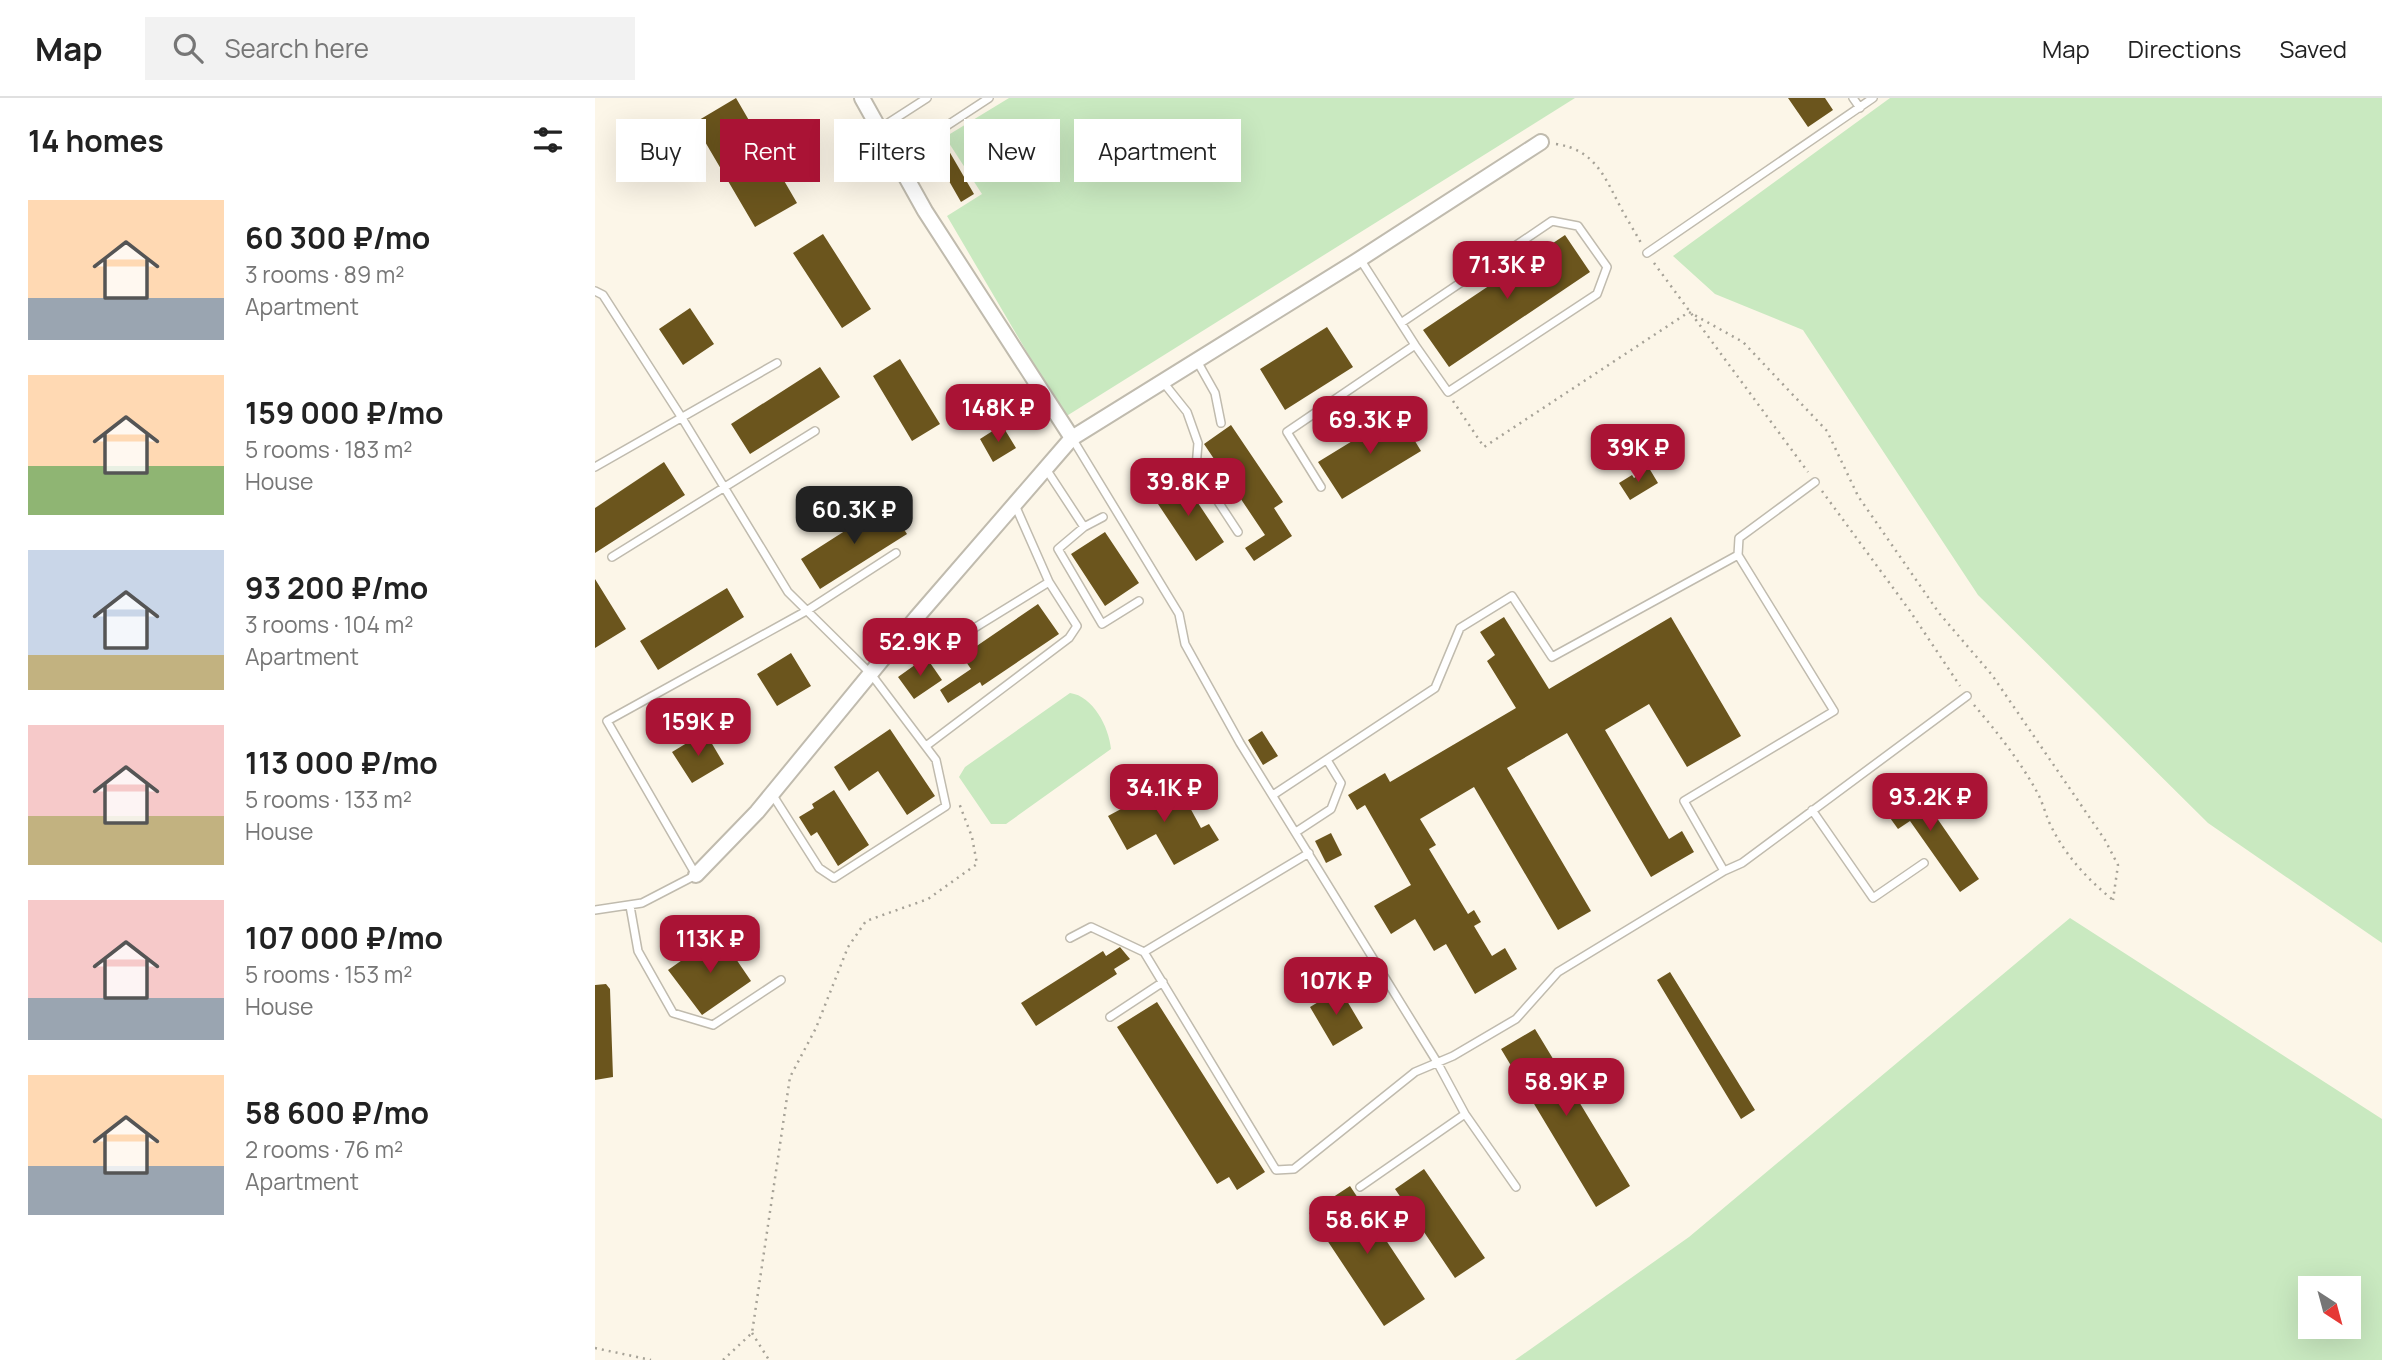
<!DOCTYPE html>
<html lang="en">
<head>
<meta charset="utf-8">
<style>
	:root { --surface:#fff; --page:#f2f2f2; --text:#222; --muted:#767676; --line:#e0e0e0; --accent:#aa1335 }
	body { margin:0; font-family:Manrope,sans-serif; background:var(--page); color:var(--text); height:100vh; display:flex; flex-direction:column; font-size:26px; white-space:nowrap }
	* { box-sizing:border-box; margin:0 }
	p { font-size:23px; color:var(--muted) }
	.icon { flex:none; width:38px; height:38px; fill:none; stroke:currentColor; stroke-width:2; stroke-linecap:round; stroke-linejoin:round }
	.map { position:relative; flex:1; overflow:hidden }
	.panel { display:flex; flex-direction:column; background:var(--surface); width:595px }
	.panel>* { flex:none }
	.banner { position:absolute; left:21px; top:21px; width:665px; height:63px; display:flex; gap:14px }
	.needle { width:46px; rotate:144deg }
	.fabs { position:absolute; left:1703px; top:1178px; display:grid; gap:14px }
	.fabs a { display:grid; place-items:center; width:63px; height:63px; border-radius:0px; background:var(--surface); box-shadow:0 7px 28px #0002; font-size:35px }
	.price { position:absolute; translate:-50% -60px; padding:0 16px; border-radius:14px; background:var(--accent); color:#fff; font-size:23px; line-height:46px; filter:drop-shadow(0 2px 4px #0008) }
	.price::after { content:''; position:absolute; left:50%; top:42px; width:21px; height:16px; margin-left:-10px; background:inherit; clip-path:polygon(0 0,100% 0,50% 100%) }
	.price.current { background:#222; color:#fff }
	ul { padding:0; list-style:none }
	li { display:flex; align-items:center; gap:21px; height:175px; padding:0 28px }
	li span { display:grid; place-items:center; flex:none; width:196px; height:140px; border-radius:0px; color:#555 }
	li>.icon { margin-inline-start:auto }
	span .icon { width:84px; height:84px; fill:#fffc; stroke-width:1 }
	li b { font-size:30px }
	h2 { display:flex; justify-content:space-between; align-items:center; height:84px; padding:0 28px; font-size:30px }
	.chip { padding:0 24px; border-radius:0px; background:var(--surface); box-shadow:0 7px 28px #0002; font-size:24px; line-height:63px }
	.chip.current { background:var(--accent); color:#fff }
	header { display:flex; align-items:center; gap:42px; box-sizing:border-box; height:98px; padding:0 35px; background:var(--surface); border-bottom:2px solid var(--line) }
	header strong { font-size:33px }
	nav { display:flex; gap:38px; margin-inline-start:auto; font-size:24px }
	.search { width:490px; height:63px; background:var(--page); display:flex; align-items:center; gap:18px; box-sizing:border-box; padding:0 24px; border-radius:0px; color:var(--muted); font-size:26px }
	main { display:flex; flex:1; min-height:0 }
	.map>svg:first-child { display:block }
	.green { fill:#c9e9c0; fill-rule:evenodd }
	.building { fill:#6b551d }
	.lines { fill:none; stroke-linecap:round; stroke-linejoin:round }
	.service-casing { stroke:#c0bbae; stroke-width:10 }
	.minor-casing { stroke:#c0bbae; stroke-width:18 }
	.path { stroke:#a6a297; stroke-width:2.5; stroke-dasharray:2 5; stroke-linecap:butt }
	.service { stroke:#fff; stroke-width:7 }
	.minor { stroke:#fff; stroke-width:14 }
</style>
</head>
<body>
<header>
<strong>Map</strong>
<div class="search"><svg class="icon" aria-label="search" viewBox="0 0 24 24"><circle cx="10" cy="10" r="6"/><path d="M15 15l6 6"/></svg>Search here</div>
<nav><a>Map</a><a>Directions</a><a>Saved</a></nav>
</header>
<main>
<section class="panel">
<h2>14 homes<svg class="icon" aria-label="filters" viewBox="0 0 24 24"><path d="M4 7h16M4 17h16"/><circle cx="9" cy="7" r="2"/><circle cx="15" cy="17" r="2"/></svg></h2>
<ul>
<li><span style="background:linear-gradient(#ffd9b3 70%,#9aa5b1 0)"><svg class="icon" aria-label="home" viewBox="0 0 24 24"><path d="M3 11l9-7 9 7M6 9v11h12V9"/></svg></span><div><b>60 300 ₽/mo</b><p>3 rooms · 89 m²</p><p>Apartment</p></div></li>
<li><span style="background:linear-gradient(#ffd9b3 65%,#8fb573 0)"><svg class="icon" aria-label="home" viewBox="0 0 24 24"><path d="M3 11l9-7 9 7M6 9v11h12V9"/></svg></span><div><b>159 000 ₽/mo</b><p>5 rooms · 183 m²</p><p>House</p></div></li>
<li><span style="background:linear-gradient(#c9d6e8 75%,#c2b280 0)"><svg class="icon" aria-label="home" viewBox="0 0 24 24"><path d="M3 11l9-7 9 7M6 9v11h12V9"/></svg></span><div><b>93 200 ₽/mo</b><p>3 rooms · 104 m²</p><p>Apartment</p></div></li>
<li><span style="background:linear-gradient(#f6c9c9 65%,#c2b280 0)"><svg class="icon" aria-label="home" viewBox="0 0 24 24"><path d="M3 11l9-7 9 7M6 9v11h12V9"/></svg></span><div><b>113 000 ₽/mo</b><p>5 rooms · 133 m²</p><p>House</p></div></li>
<li><span style="background:linear-gradient(#f6c9c9 70%,#9aa5b1 0)"><svg class="icon" aria-label="home" viewBox="0 0 24 24"><path d="M3 11l9-7 9 7M6 9v11h12V9"/></svg></span><div><b>107 000 ₽/mo</b><p>5 rooms · 153 m²</p><p>House</p></div></li>
<li><span style="background:linear-gradient(#ffd9b3 65%,#9aa5b1 0)"><svg class="icon" aria-label="home" viewBox="0 0 24 24"><path d="M3 11l9-7 9 7M6 9v11h12V9"/></svg></span><div><b>58 600 ₽/mo</b><p>2 rooms · 76 m²</p><p>Apartment</p></div></li>
</ul>
</section>
<div class="map">
<svg width="1787" height="1262" viewBox="0 0 1787 1262">
	<rect width="100%" height="100%" fill="#fcf6e8"/>
	<path class="green" d="M 414,0 L 980,0 L 470,319 L 352,118 L 387,96 L 350,39 Z
		M 1295,0 L 1787,0 L 1787,845 L 1613,725 L 1383,497 L 1208,232 L 1120,196 L 1078,158 Z
		M 475,595 C 498,598 514,629 516,651 L 411,726 L 396,726 L 364,679 L 370,669 Z
		M 1475,820 L 1787,1021 L 1787,1262 L 920,1262 L 1094,1139 ZM 1715,1190 L 1754,1190 L 1754,1228 L 1715,1228 Z"/>
	<path class="building" d="M 141,0 L 202,105 L 160,129 L 99,25 Z
		M 1193,0 L 1230,0 L 1238,12 L 1213,29 Z
		M 347,41 L 379,96 L 366,104 L 334,48 Z
		M 228,136 L 276,211 L 247,230 L 198,155 Z
		M 970,137 L 995,174 L 854,269 L 828,232 Z
		M 95,210 L 119,246 L 88,267 L 64,231 Z
		M 732,229 L 758,269 L 690,312 L 665,271 Z
		M 305,261 L 345,326 L 317,343 L 278,278 Z
		M 225,269 L 245,299 L 155,356 L 136,326 Z
		M 803,315 L 826,353 L 747,401 L 723,364 Z
		M 407,327 L 421,350 L 398,364 L 385,341 Z
		M 636,327 L 688,404 L 679,410 L 697,438 L 659,463 L 650,450 L 670,437 L 609,346 Z
		M 69,364 L 90,397 L 0,455 L 0,410 Z
		M 1054,370 L 1063,385 L 1035,402 L 1024,385 L 1037,377 L 1039,380 Z
		M 585,378 L 629,444 L 601,463 L 557,397 Z
		M 292,406 L 312,436 L 225,491 L 206,461 Z
		M 510,434 L 544,485 L 510,508 L 476,456 Z
		M 0,481 L 31,531 L 0,550 Z
		M 132,490 L 149,519 L 63,572 L 45,543 Z
		M 443,506 L 464,536 L 387,588 L 385,584 L 353,605 L 345,592 L 376,571 L 367,558 Z
		M 909,519 L 954,591 L 1076,519 L 1146,638 L 1092,669 L 1054,606 L 1010,632 L 1074,741 L 1087,733 L 1099,754 L 1056,779 L 972,635 L 912,670 L 996,813 L 963,832 L 879,689 L 825,721 L 841,747 L 834,751 L 873,816 L 879,812 L 886,824 L 879,828 L 897,858 L 910,850 L 922,871 L 880,896 L 851,846 L 839,853 L 820,821 L 796,836 L 779,808 L 816,787 L 770,707 L 762,712 L 753,697 L 790,675 L 795,684 L 921,610 L 892,563 L 900,557 L 885,534 Z
		M 196,555 L 216,588 L 182,608 L 162,576 Z
		M 331,559 L 347,582 L 319,601 L 303,579 Z
		M 295,631 L 340,698 L 312,717 L 283,673 L 254,693 L 239,669 Z
		M 667,633 L 683,658 L 668,667 L 653,642 Z
		M 110,634 L 129,666 L 97,685 L 77,654 Z
		M 580,682 L 606,730 L 614,726 L 624,742 L 579,767 L 561,736 L 532,752 L 513,718 Z
		M 1317,684 L 1384,781 L 1365,794 L 1315,723 L 1303,731 L 1285,706 Z
		M 239,692 L 274,747 L 243,768 L 222,734 L 216,738 L 204,719 L 219,710 L 217,706 Z
		M 736,735 L 747,757 L 731,765 L 720,743 Z
		M 124,836 L 156,883 L 107,917 L 73,872 Z
		M 525,849 L 535,861 L 519,871 L 522,876 L 441,928 L 426,905 L 508,853 L 511,858 Z
		M 1075,874 L 1160,1012 L 1146,1021 L 1062,882 Z
		M 11,886 L 15,891 L 18,979 L 0,982 L 0,887 Z
		M 745,891 L 768,930 L 738,948 L 715,909 Z
		M 562,904 L 670,1074 L 642,1092 L 634,1079 L 622,1086 L 522,929 Z
		M 940,931 L 1035,1088 L 1001,1109 L 906,951 Z
		M 829,1071 L 890,1160 L 860,1180 L 800,1091 Z
		M 755,1088 L 830,1201 L 789,1228 L 714,1115 Z"/>
	<g class="lines">
		<defs>
			<path id="service" d="M 1258,0 L 1265,10
				M 284,31 L 332,0
				M 301,61 L 394,0
				M 1052,155 L 1278,0
				M 0,193 L 8,197 L 87,320 L 193,494 L 276,576 L 341,662 L 351,708 L 239,780 L 224,770 L 177,696
				M 806,225 L 957,123 L 983,128 L 1012,169 L 1002,196 L 853,294 L 820,247
				M 602,263 L 620,295 L 626,325
				M 568,284 L 592,314 L 603,345 L 601,370 L 643,434
				M 477,340 L 584,516 L 590,546 L 645,645 L 842,964 L 870,1016 L 921,1089
				M 0,369 L 182,265
				M 451,371 L 489,429
				M 726,389 L 692,334 L 820,247 L 765,161
				M 508,419 L 489,429 L 463,451 L 507,526 L 544,503
				M 1143,457 L 1144,440 L 1220,384
				M 17,459 L 220,333
				M 322,519 L 339,539 L 355,545 L 454,484
				M 331,648 L 474,540 L 482,528 L 454,484 L 420,407
				M 678,697 L 840,590 L 865,530 L 917,498 L 957,559 L 1143,457 L 1239,613 L 1089,703 L 1129,773
				M 1217,712 L 1278,800 L 1329,765
				M 701,734 L 736,711 L 746,685 L 732,662
				M 714,755 L 549,854 L 681,1072 L 699,1071 L 820,974 L 858,958 L 921,921 L 963,874 L 1129,773 L 1147,765 L 1372,598
				M 35,808 L 43,853 L 78,915 L 118,927 L 186,882
				M 0,812 L 47,805 L 101,777 L 12,623 L 213,512 L 301,455
				M 475,840 L 496,829 L 549,854
				M 515,919 L 568,884
				M 765,1089 L 870,1016"/>
			<path id="minor" d="M 267,0 L 330,113 L 477,340
				M 101,777 L 162,714 L 322,519 L 477,340 L 765,161 L 946,44"/>
		</defs>
		<use href="#service" class="service-casing"/>
		<use href="#minor" class="minor-casing"/>
		<path class="path" d="M 961,46 C 1001,52 1010,80 1027,112 C 1033,123 1040,134 1046,145
			M 1059,165 L 1213,374
			M 858,303 L 889,349 L 1094,214 L 1148,244 L 1232,333 L 1263,398 L 1344,515 L 1397,577 L 1510,742 L 1523,767 L 1518,802
			M 1227,393 L 1315,513 L 1365,588
			M 1379,607 C 1402,634 1425,663 1442,694 C 1447,703 1450,714 1454,724 C 1469,756 1491,780 1518,802
			M 157,1235 L 174,1262
			M 0,1250 L 56,1262
			M 128,1262 L 157,1235 L 195,979 L 221,930 L 253,849 L 271,823 L 333,801 L 382,766 L 377,739 L 364,705"/>
		<use href="#service" class="service"/>
		<use href="#minor" class="minor"/>
	</g>
</svg>
<div class="fabs">
<a><svg class="needle" viewBox="-14 -14 28 28"><path d="M0-13l5 13h-10z" fill="#e53935"/><path d="M0 13l5-13h-10z" fill="#767676"/></svg></a>
</div>
<b class="price" style="left:912px;top:203px">71.3K ₽</b>
<b class="price" style="left:403px;top:346px">148K ₽</b>
<b class="price" style="left:775px;top:358px">69.3K ₽</b>
<b class="price" style="left:1043px;top:386px">39K ₽</b>
<b class="price" style="left:593px;top:420px">39.8K ₽</b>
<b class="price current" style="left:259px;top:448px">60.3K ₽</b>
<b class="price" style="left:325px;top:580px">52.9K ₽</b>
<b class="price" style="left:103px;top:660px">159K ₽</b>
<b class="price" style="left:569px;top:726px">34.1K ₽</b>
<b class="price" style="left:1335px;top:735px">93.2K ₽</b>
<b class="price" style="left:115px;top:877px">113K ₽</b>
<b class="price" style="left:741px;top:919px">107K ₽</b>
<b class="price" style="left:971px;top:1020px">58.9K ₽</b>
<b class="price" style="left:772px;top:1158px">58.6K ₽</b>
<div class="banner">
<a class="chip">Buy</a>
<a class="chip current">Rent</a>
<a class="chip">Filters</a>
<a class="chip">New</a>
<a class="chip">Apartment</a>
</div>
</div>
</main>
</body>
</html>
